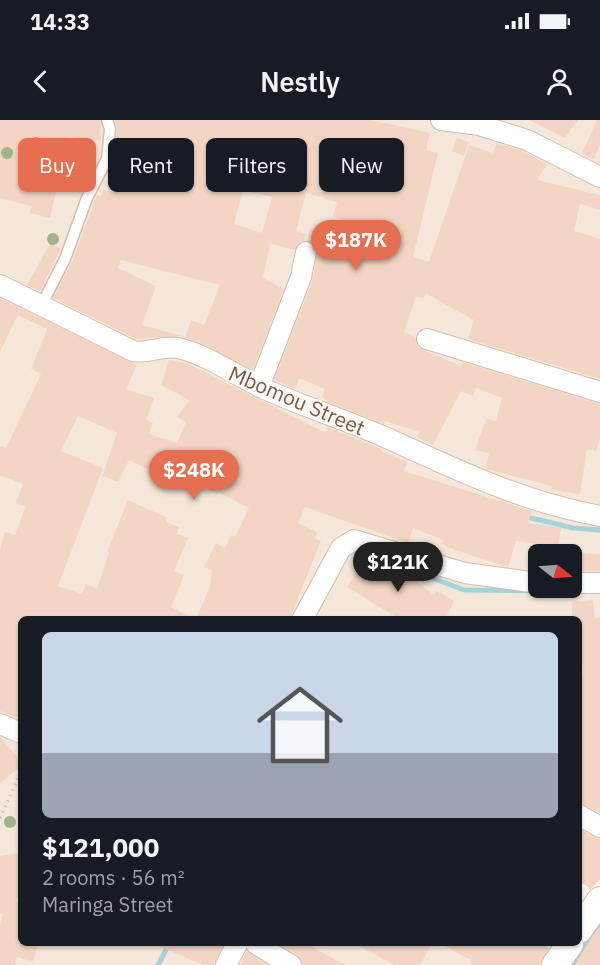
<!DOCTYPE html>
<html lang="en">
<head>
<meta charset="utf-8">
<style>
	:root { --surface:#171b24; --page:#242831; --text:#f1f3f6; --muted:#9ea1a6; --line:#363941; --accent:#e76f51 }
	body { margin:0; font-family:"IBM Plex Sans",sans-serif; background:var(--page); color:var(--text); height:100vh; display:flex; flex-direction:column; font-size:22px; white-space:nowrap }
	* { box-sizing:border-box; margin:0 }
	p { font-size:20px; color:var(--muted) }
	.icon { flex:none; width:33px; height:33px; fill:none; stroke:currentColor; stroke-width:2; stroke-linecap:round; stroke-linejoin:round }
	.map { position:relative; flex:1; overflow:hidden }
	.side { position:absolute; left:18px; top:496px; width:564px; height:330px; display:flex; flex-direction:column; background:var(--surface); border-radius:9px; box-shadow:0 2px 4px #0004 }
	.side>* { flex:none }
	.top-card { position:absolute; left:18px; top:18px; width:564px; height:54px; display:flex; gap:12px }
	.needle { width:39px; rotate:107deg }
	.controls { position:absolute; left:528px; top:424px; display:grid; gap:12px }
	.controls a { display:grid; place-items:center; width:54px; height:54px; border-radius:9px; background:var(--surface); box-shadow:0 2px 4px #0004; font-size:30px }
	.price { position:absolute; translate:-50% -51px; padding:0 14px; border-radius:21px; background:var(--accent); color:#fff; font-size:20px; line-height:39px; filter:drop-shadow(0 2px 3px #0008) }
	.price::after { content:''; position:absolute; left:50%; top:36px; width:18px; height:14px; margin-left:-9px; background:inherit; clip-path:polygon(0 0,100% 0,50% 100%) }
	.price.current { background:#222; color:#fff }
	ul { padding:0; list-style:none }
	li { display:grid; align-content:center; gap:12px; height:318px; padding:0 24px }
	li+li { border-top:2px solid var(--line) }
	li span { display:grid; place-items:center; height:186px; border-radius:9px; color:#555 }
	li>.icon { margin-inline-start:auto }
	span .icon { width:108px; height:108px; fill:#fffc; stroke-width:1 }
	li b { font-size:26px }
	.pill { padding:0 21px; border-radius:9px; background:var(--surface); box-shadow:0 2px 4px #0004; font-size:21px; line-height:54px }
	.pill.current { background:var(--accent); color:#fff }
	.status { display:flex; justify-content:space-between; align-items:center; height:42px; padding:0 30px; background:var(--surface); direction:ltr }
	.status svg { height:16px; fill:currentColor }
	header { display:flex; justify-content:space-between; align-items:center; height:78px; padding:0 24px; background:var(--surface); font-size:27px; font-weight:600 }
	.map>svg:first-child { display:block }
	.residential { fill:#f5e8da; fill-rule:evenodd }
	.lines { fill:none; stroke-linecap:round; stroke-linejoin:round }
	.stream { stroke:#a5d3da; stroke-width:5 }
	.building { fill:#f3d5c3; fill-rule:evenodd }
	.service-casing { stroke:#d1beb0; stroke-width:13 }
	.minor-casing { stroke:#d1beb0; stroke-width:22 }
	.tertiary-casing { stroke:#d1beb0; stroke-width:28 }
	.path { stroke:#d9b8a5; stroke-width:3; stroke-dasharray:1.5 4.5; stroke-linecap:butt }
	.service { stroke:#fff; stroke-width:10 }
	.minor { stroke:#fff; stroke-width:20 }
	.tertiary { stroke:#fff; stroke-width:26 }
	.tree { fill:#a0b28e }
	.labels { text-anchor:middle; dominant-baseline:central; stroke-width:4.5; stroke-linejoin:round; paint-order:stroke }
	.street-label { font-size:21px; fill:#7a5c4d; stroke:#fffaf3 }
</style>
</head>
<body>
<div class="status"><b>14:33</b><svg viewBox="0 0 49 12"><path d="M0 12V9h3v3zM5 12V6h3v6zM10 12V3h3v9zM15 12V0h3v12zM26 1h20v11H26zM47 4h2v5h-2z"/></svg></div>
<header><svg class="icon" aria-label="back" viewBox="0 0 24 24"><path d="M15 5l-7 7 7 7"/></svg>Nestly<svg class="icon" aria-label="person" viewBox="0 0 24 24"><circle cx="12" cy="8" r="4"/><path d="M4 21q1-7 8-7t8 7"/></svg></header>
<div class="map">
<svg width="600" height="845" viewBox="0 0 600 845">
	<rect width="100%" height="100%" fill="#fdf6ec"/>
	<path class="residential" d="M 0,0 L 600,0 L 600,729 L 579,762 L 579,500 L 21,500 L 21,824 L 540,824 L 526,845 L 0,845 ZM 538,435 L 572,435 L 572,468 L 538,468 Z"/>
	<g class="lines">
		<path class="stream" d="M 531,398 L 573,408 L 600,410
			M 377,437 L 464,470 L 571,471
			M 158,845 L 169,824
			M 573,845 L 600,803"/>
	</g>
	<path class="building" d="M 0,0 L 100,0 L 101,21 L 69,17 L 50,98 L 30,93 L 32,86 L 0,78 Z
		M 115,0 L 371,0 L 430,13 L 426,30 L 438,33 L 413,137 L 429,142 L 469,25 L 492,33 L 497,23 L 522,31 L 547,44 L 537,60 L 600,75 L 600,90 L 580,84 L 574,111 L 600,119 L 600,259 L 468,219 L 474,200 L 425,173 L 424,178 L 416,177 L 404,212 L 415,217 L 418,227 L 423,230 L 461,246 L 462,242 L 600,284 L 600,319 L 596,331 L 587,329 L 580,374 L 551,370 L 552,366 L 486,349 L 489,333 L 475,330 L 486,299 L 496,301 L 502,278 L 476,268 L 473,276 L 461,271 L 433,325 L 417,317 L 420,312 L 385,301 L 384,304 L 328,282 L 322,277 L 325,269 L 299,258 L 295,269 L 274,260 L 313,159 L 317,129 L 309,120 L 302,121 L 294,130 L 270,123 L 263,158 L 284,169 L 253,250 L 206,225 L 181,216 L 136,219 L 53,178 L 72,142 L 97,75 L 101,76 L 103,69 L 113,73 L 127,26 L 116,24 L 117,9 ZM 243,70 L 272,77 L 262,113 L 234,104 ZM 306,73 L 337,82 L 333,96 L 341,99 L 334,124 L 304,119 L 306,114 L 296,111 ZM 121,140 L 220,165 L 204,205 L 191,200 L 185,217 L 142,205 L 156,166 L 118,148 Z
		M 529,0 L 578,0 L 565,18 Z
		M 597,0 L 600,0 L 600,25 L 594,39 L 582,33 Z
		M 457,18 L 469,22 L 464,36 L 452,31 Z
		M 50,124 L 61,128 L 40,171 L 27,165 Z
		M 0,178 L 137,245 L 126,269 L 154,278 L 146,300 L 153,303 L 149,314 L 177,323 L 186,302 L 177,297 L 189,280 L 161,265 L 169,240 L 186,243 L 326,313 L 328,307 L 381,329 L 381,331 L 407,342 L 404,351 L 532,391 L 528,403 L 561,408 L 557,435 L 540,435 L 540,424 L 516,421 L 508,447 L 455,430 L 442,424 L 443,420 L 413,408 L 408,423 L 305,387 L 298,403 L 317,412 L 315,418 L 321,421 L 289,500 L 21,500 L 21,599 L 0,591 L 0,430 L 5,412 L 15,415 L 26,386 L 16,383 L 23,364 L 0,355 L 0,326 L 6,328 L 41,254 L 31,249 L 47,209 L 18,195 L 0,232 ZM 78,296 L 117,313 L 102,356 L 118,362 L 129,340 L 147,349 L 153,339 L 217,374 L 218,372 L 249,388 L 235,417 L 231,415 L 225,428 L 216,423 L 204,447 L 212,450 L 210,466 L 196,499 L 171,487 L 184,455 L 174,451 L 188,418 L 177,414 L 179,407 L 166,402 L 168,398 L 128,380 L 107,432 L 109,433 L 97,469 L 86,464 L 82,474 L 58,466 L 103,348 L 61,331 Z
		M 572,433 L 600,434 L 600,451 L 572,451 Z
		M 366,436 L 406,454 L 434,475 L 437,471 L 454,481 L 445,500 L 401,500 L 347,467 Z
		M 593,480 L 595,498 L 600,498 L 600,693 L 579,683 L 579,554 L 583,554 L 579,500 L 572,500 L 572,482 Z
		M 0,617 L 21,641 L 21,646 L 0,663 Z
		M 579,709 L 600,719 L 600,759 L 591,769 L 579,761 Z
		M 21,733 L 21,768 L 16,782 L 21,784 L 21,824 L 38,824 L 33,842 L 17,837 L 15,845 L 0,845 L 0,805 L 3,794 L 0,793 L 0,736 Z
		M 600,806 L 600,845 L 575,845 L 591,818 Z
		M 154,824 L 224,824 L 214,845 L 203,845 Z
		M 278,824 L 307,824 L 345,845 L 303,845 L 298,835 Z
		M 355,824 L 432,824 L 420,845 L 395,845 Z
		M 440,824 L 543,824 L 549,828 L 540,845 L 470,845 L 473,841 Z
		M 247,831 L 250,834 L 268,845 L 240,845 Z"/>
	<g class="lines">
		<defs>
			<path id="service" d="M 41,186 L 65,139 L 87,78 L 107,39 L 110,9 L 107,0"/>
			<path id="minor" d="M 441,0 L 479,5 L 527,20 L 600,57
				M 0,165 L 133,231 C 149,234 162,225 178,228 C 209,235 239,258 269,271 C 308,288 348,301 387,318 C 457,350 523,382 600,396
				M 427,219 L 600,272
				M 259,267 L 301,157 L 306,132
				M 572,463 L 600,463
				M 302,500 L 341,428 L 354,420 L 465,453 L 538,463
				M 0,604 L 21,613
				M 579,695 L 600,707
				M 256,824 L 291,845
				M 226,845 L 237,824"/>
			<path id="tertiary" d="M 579,810 L 600,780
				M 555,845 L 570,824"/>
		</defs>
		<use href="#service" class="service-casing"/>
		<use href="#minor" class="minor-casing"/>
		<use href="#tertiary" class="tertiary-casing"/>
		<path class="path" d="M 0,698 L 21,652"/>
		<use href="#service" class="service"/>
		<use href="#minor" class="minor"/>
		<use href="#tertiary" class="tertiary"/>
	</g>
	<g class="tree">
		<circle cx="36" cy="23" r="6"/>
		<circle cx="7" cy="33" r="6"/>
		<circle cx="53" cy="119" r="6"/>
		<circle cx="10" cy="702" r="6"/>
	</g>
	<g class="labels">
		<g class="street-label">
			<text transform="translate(297 280) rotate(23)">Mbomou Street</text>
		</g>
	</g>
</svg>
<div class="controls">
<a><svg class="needle" viewBox="-14 -14 28 28"><path d="M0-13l5 13h-10z" fill="#e53935"/><path d="M0 13l5-13h-10z" fill="#9ea1a6"/></svg></a>
</div>
<b class="price" style="left:356px;top:151px">$187K</b>
<b class="price" style="left:194px;top:381px">$248K</b>
<b class="price current" style="left:398px;top:473px">$121K</b>
<div class="top-card">
<a class="pill current">Buy</a>
<a class="pill">Rent</a>
<a class="pill">Filters</a>
<a class="pill">New</a>
</div>
<section class="side">
<ul>
<li><span style="background:linear-gradient(#c9d6e8 65%,#9aa5b1 0)"><svg class="icon" aria-label="home" viewBox="0 0 24 24"><path d="M3 11l9-7 9 7M6 9v11h12V9"/></svg></span><div><b>$121,000</b><p>2 rooms · 56 m²</p><p>Maringa Street</p></div></li>
</ul>
</section>
</div>
</body>
</html>
